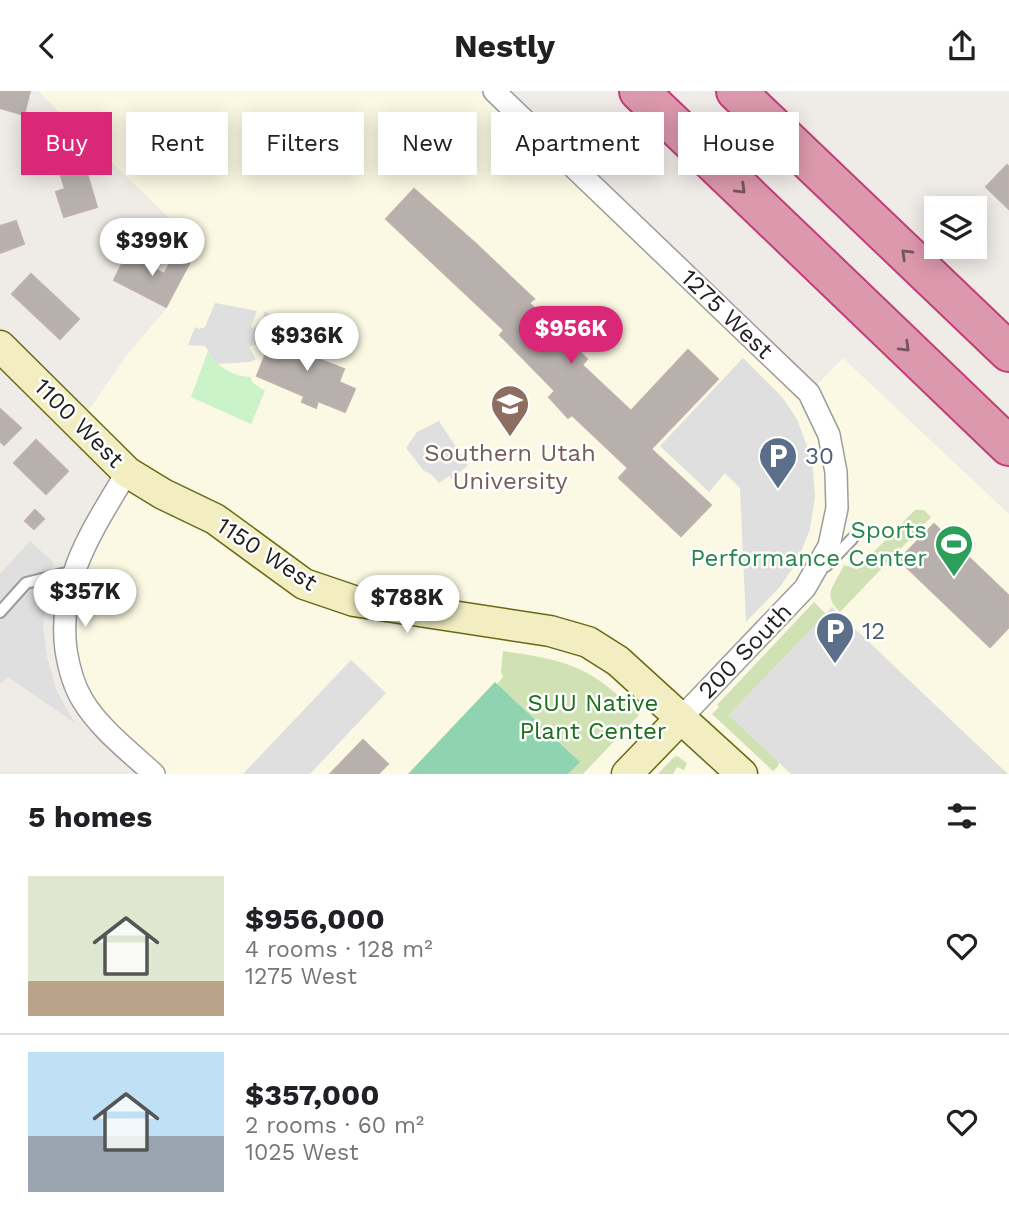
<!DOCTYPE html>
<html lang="en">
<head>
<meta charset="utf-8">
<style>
	:root { --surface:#fff; --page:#f6f6f6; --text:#202124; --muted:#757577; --line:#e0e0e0; --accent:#db2777 }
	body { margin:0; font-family:"Work Sans",sans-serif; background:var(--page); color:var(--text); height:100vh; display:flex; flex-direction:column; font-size:26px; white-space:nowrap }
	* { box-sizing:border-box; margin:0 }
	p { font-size:23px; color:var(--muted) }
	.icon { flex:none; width:38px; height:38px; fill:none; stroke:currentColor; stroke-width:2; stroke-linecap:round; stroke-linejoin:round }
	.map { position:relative; height:683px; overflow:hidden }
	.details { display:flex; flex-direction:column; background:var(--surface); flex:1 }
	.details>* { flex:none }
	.guide { position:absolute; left:21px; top:21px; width:968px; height:63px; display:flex; gap:14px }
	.tools { position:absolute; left:924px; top:105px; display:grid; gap:14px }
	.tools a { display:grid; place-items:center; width:63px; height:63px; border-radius:0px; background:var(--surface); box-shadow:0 4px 18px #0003; font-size:35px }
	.price { position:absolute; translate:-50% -60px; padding:0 16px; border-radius:24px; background:#fff; color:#222; font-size:23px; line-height:46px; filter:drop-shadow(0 2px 4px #0008) }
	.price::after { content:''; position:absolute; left:50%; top:42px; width:21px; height:16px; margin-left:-10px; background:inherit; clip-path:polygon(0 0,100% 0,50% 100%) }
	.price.on { background:var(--accent); color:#fff }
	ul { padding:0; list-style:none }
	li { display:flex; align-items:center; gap:21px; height:175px; padding:0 28px }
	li+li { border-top:2px solid var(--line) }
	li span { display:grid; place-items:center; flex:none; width:196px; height:140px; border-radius:0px; color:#555 }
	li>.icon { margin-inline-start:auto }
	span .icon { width:84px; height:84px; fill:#fffc; stroke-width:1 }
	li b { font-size:30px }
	h2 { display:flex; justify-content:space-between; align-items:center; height:84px; padding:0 28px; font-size:30px }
	.chip { padding:0 24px; border-radius:0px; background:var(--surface); box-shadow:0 4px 18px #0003; font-size:24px; line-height:63px }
	.chip.on { background:var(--accent); color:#fff }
	header { display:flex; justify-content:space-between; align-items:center; height:91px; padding:0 28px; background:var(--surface); font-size:32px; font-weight:700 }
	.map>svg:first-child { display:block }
	.education { fill:#fbf8e3 }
	.grass { fill:#d0e2b3 }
	.park { fill:#cbf3c9 }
	.pitch { fill:#8fd3b1 }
	.parking { fill:#dfdfdf }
	.building { fill:#b7b0ad; stroke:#beb1ab; stroke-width:2 }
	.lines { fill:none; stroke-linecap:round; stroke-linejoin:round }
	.lane-casing { stroke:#9c9c9c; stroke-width:14 }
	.street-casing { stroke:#9c9c9c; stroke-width:24 }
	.secondary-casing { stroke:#696813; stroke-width:33 }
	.highway-casing { stroke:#c43c7a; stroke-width:42 }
	.lane { stroke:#fff; stroke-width:10 }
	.street { stroke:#fff; stroke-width:21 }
	.secondary { stroke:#f2eec2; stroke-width:30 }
	.highway { stroke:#dc98ad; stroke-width:38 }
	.oneway { stroke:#74555f }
	.labels { text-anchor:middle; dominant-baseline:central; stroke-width:5; stroke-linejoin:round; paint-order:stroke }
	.street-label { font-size:24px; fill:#1f1f1f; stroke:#fff }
	.education-label { font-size:24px; fill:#785e54; stroke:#fff }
	.service-label { font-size:24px; fill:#4e5e75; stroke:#fff; text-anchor:start }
	.leisure-label { font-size:24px; fill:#27864d; stroke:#fff; text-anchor:end }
	.park-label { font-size:24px; fill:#1d701a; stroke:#fff }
</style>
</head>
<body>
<header><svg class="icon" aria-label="back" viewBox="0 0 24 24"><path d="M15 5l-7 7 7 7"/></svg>Nestly<svg class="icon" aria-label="share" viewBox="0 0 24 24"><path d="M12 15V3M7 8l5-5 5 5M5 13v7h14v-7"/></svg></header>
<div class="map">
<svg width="1009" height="683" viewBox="0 0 1009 683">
	<rect width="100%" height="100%" fill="#efebe7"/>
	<path class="education" d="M 38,0 L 494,0 L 810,301 L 843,267 L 1009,423 L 1009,683 L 154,683 L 83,611 L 66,507 L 127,381 L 79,333 L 129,261 L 167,217 L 197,154 Z"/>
	<path class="grass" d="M 915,419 L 924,419 L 931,426 L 840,521 C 821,503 835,494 844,474 L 857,478 Z
		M 814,511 L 826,523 L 729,624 L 779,671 L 778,675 L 773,680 L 712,623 L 719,616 L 717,614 Z
		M 503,560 C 570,570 590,575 639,624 L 583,683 L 568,683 L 579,670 L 497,593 L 503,586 L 501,581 Z
		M 677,665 L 687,672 L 684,679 L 677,676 L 673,683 L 658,683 L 674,666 Z"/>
	<path class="park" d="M 208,260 C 216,275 233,286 251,286 L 252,291 L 265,300 L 251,333 L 191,306 Z"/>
	<path class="pitch" d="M 495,591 L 580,671 L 568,683 L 408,683 Z"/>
	<path class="parking" d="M 215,212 L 257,220 L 251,236 L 253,237 L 263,227 L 265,220 L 280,231 L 293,236 L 280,268 L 266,262 L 267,257 L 257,253 L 249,256 L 256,268 L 250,271 L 216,273 L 205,255 L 188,254 L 195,236 L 199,238 L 205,236 Z
		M 743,267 L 782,306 L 797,328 L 812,368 L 815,405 L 810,438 L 797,471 L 779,497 L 746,531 L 740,397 L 725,382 L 709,401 L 660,355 Z
		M 439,330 L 468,374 L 452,388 L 449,385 L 439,392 L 431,383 L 424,380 L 406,357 L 417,341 Z
		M 30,450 L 53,471 L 46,505 L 43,536 L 47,566 L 57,601 L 75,632 L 8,586 L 0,593 L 0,483 Z
		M 832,516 L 1008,683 L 791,683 L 731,626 L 729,624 Z
		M 351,569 L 386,602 L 310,683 L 243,683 Z"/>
	<path class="building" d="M 0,0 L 30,0 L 24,24 L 0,17 Z
		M 78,52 L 97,116 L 64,126 L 56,101 L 65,98 L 53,59 Z
		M 1007,74 L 1009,76 L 1009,118 L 986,96 Z
		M 414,98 L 475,152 L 534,208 L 529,212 L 587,268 L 582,274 L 631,320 L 688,259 L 718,288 L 651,358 L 711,414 L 681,445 L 619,387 L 628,377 L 572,324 L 568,327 L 549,306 L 555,300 L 500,244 L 504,239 L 386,128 Z
		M 16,130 L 24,153 L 0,162 L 0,135 Z
		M 127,163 L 164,183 L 175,163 L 190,171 L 166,216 L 114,189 Z
		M 31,183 L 79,228 L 60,248 L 12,203 Z
		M 294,235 L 316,244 L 308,264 L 344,278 L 339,291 L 355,298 L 345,321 L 318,310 L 316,317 L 302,311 L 304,305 L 257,285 L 266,262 L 280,268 Z
		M 0,318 L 21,337 L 4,354 L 0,350 Z
		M 36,349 L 68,380 L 46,403 L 14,372 Z
		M 35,419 L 44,428 L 34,438 L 25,430 Z
		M 934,433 L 1009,505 L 1009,536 L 990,556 L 899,469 Z
		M 363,649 L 388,673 L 378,683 L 330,683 Z"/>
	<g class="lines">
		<defs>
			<path id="lane" d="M 826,475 L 852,448
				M 0,521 L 26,492 L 74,480"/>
			<path id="street" d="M 494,0 L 809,302 L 829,344 L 836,381 L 837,417 L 829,455 L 805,497 L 681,627
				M 127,381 C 93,438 57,489 66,559 C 69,578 73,594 83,610 C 100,638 130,661 154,683"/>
			<path id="secondary" d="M 0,255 L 127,381 L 163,403 L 215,428 L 304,493 L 354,510 L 550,540 L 588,551 L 618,570 L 742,683
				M 627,683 L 681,627"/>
			<path id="highway" d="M 639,0 L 1009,355
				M 736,0 L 1009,261"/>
		</defs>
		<use href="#lane" class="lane-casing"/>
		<use href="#street" class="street-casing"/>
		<use href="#secondary" class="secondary-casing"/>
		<use href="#highway" class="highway-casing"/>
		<use href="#lane" class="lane"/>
		<use href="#street" class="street"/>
		<use href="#secondary" class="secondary"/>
		<use href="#highway" class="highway"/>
	</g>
	<defs><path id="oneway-chevron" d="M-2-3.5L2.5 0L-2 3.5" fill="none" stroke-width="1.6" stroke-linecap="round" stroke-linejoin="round" transform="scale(1.75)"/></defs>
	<g class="oneway">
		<use href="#oneway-chevron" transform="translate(741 98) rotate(44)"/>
		<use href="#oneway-chevron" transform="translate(906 163) rotate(-136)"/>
		<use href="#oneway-chevron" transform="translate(905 256) rotate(44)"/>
	</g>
	<defs>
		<symbol id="university-pin" viewBox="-11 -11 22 30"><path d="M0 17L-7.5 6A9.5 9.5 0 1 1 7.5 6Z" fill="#8d6e63" stroke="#fff"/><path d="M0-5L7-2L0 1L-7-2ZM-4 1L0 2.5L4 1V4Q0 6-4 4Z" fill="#fff"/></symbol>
		<symbol id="parking-pin" viewBox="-11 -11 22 30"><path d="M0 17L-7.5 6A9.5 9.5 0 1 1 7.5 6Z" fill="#5c6f8a" stroke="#fff"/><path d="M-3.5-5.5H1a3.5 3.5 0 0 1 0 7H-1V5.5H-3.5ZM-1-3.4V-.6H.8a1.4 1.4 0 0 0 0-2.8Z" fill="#fff"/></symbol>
		<symbol id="stadium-pin" viewBox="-11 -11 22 30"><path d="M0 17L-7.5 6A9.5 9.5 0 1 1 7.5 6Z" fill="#2e9e5b" stroke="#fff"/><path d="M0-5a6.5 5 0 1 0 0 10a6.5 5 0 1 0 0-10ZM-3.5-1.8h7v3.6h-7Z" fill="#fff"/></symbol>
	</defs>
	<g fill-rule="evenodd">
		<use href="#university-pin" x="488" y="291" width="44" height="60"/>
		<use href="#parking-pin" x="756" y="343" width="44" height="60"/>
		<use href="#stadium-pin" x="932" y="431" width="44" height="60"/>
		<use href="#parking-pin" x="813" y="518" width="44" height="60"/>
	</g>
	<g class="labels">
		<g class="street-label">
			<text transform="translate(727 223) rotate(44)">1275 West</text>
			<text transform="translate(79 332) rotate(45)">1100 West</text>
			<text transform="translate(267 463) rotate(33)">1150 West</text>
			<text transform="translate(745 560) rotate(-46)">200 South</text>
		</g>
		<g class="education-label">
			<text x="510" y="362">Southern Utah<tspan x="510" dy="28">University</tspan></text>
		</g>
		<g class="service-label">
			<text x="805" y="365">30</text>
			<text x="862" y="540">12</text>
		</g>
		<g class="leisure-label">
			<text x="927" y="439">Sports<tspan x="927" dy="28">Performance Center</tspan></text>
		</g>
		<g class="park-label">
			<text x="593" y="612">SUU Native<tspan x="593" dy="28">Plant Center</tspan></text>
		</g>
	</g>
</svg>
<div class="tools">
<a><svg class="icon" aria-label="layers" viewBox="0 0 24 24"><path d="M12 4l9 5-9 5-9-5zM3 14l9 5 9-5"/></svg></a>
</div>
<b class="price" style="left:152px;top:187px">$399K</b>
<b class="price on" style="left:571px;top:275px">$956K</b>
<b class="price" style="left:307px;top:282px">$936K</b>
<b class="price" style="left:85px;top:538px">$357K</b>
<b class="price" style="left:407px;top:544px">$788K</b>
<div class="guide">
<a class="chip on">Buy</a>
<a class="chip">Rent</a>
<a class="chip">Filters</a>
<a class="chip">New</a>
<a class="chip">Apartment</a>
<a class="chip">House</a>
</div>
</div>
<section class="details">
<h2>5 homes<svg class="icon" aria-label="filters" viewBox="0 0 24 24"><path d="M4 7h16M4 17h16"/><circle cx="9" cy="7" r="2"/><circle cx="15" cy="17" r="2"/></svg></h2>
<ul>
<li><span style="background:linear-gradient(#dfe7d0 75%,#b9a48a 0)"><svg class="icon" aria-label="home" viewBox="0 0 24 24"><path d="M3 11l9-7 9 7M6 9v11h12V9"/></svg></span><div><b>$956,000</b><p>4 rooms · 128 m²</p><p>1275 West</p></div><svg class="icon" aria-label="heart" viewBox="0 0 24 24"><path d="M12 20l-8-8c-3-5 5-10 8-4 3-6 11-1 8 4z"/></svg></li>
<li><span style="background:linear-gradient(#bfe0f5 60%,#9aa5b1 0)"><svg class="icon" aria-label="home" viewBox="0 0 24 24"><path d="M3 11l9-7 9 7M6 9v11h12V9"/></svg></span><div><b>$357,000</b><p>2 rooms · 60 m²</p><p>1025 West</p></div><svg class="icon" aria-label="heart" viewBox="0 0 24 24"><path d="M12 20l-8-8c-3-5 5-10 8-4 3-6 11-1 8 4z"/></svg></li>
</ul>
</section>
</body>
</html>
